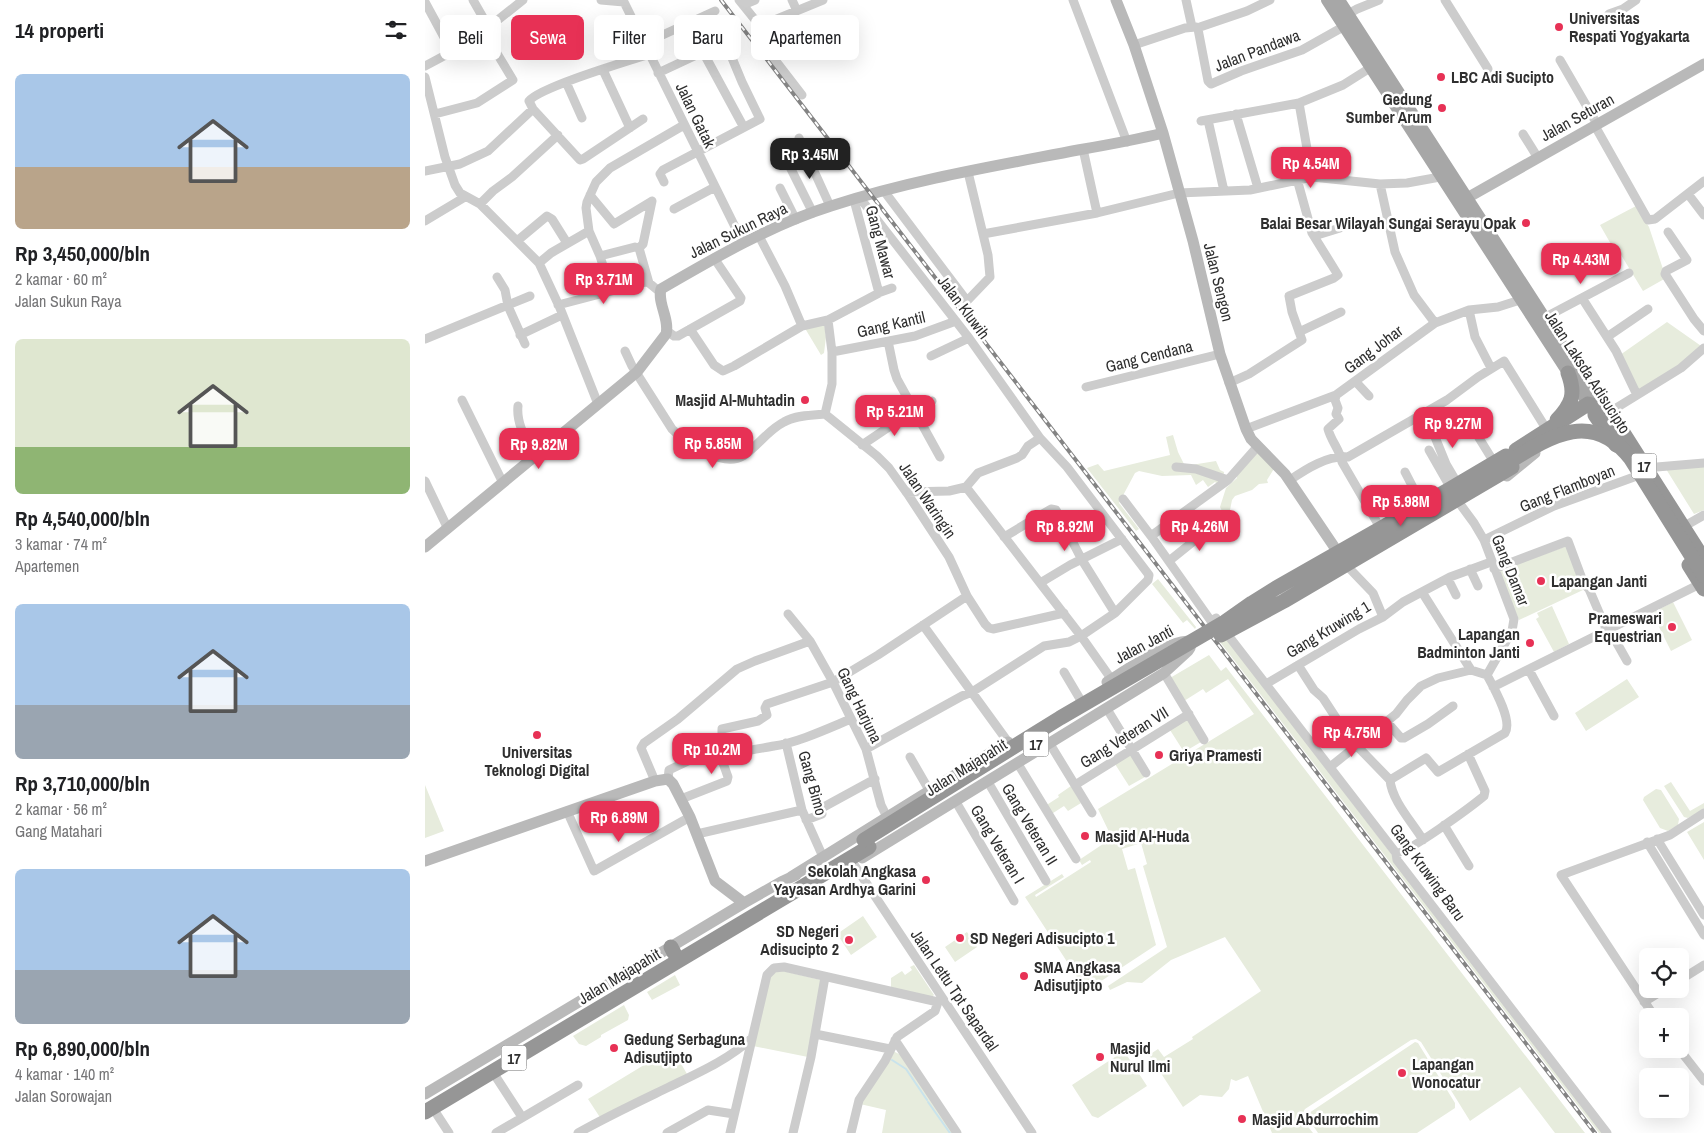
<!DOCTYPE html>
<html lang="id">
<head>
<meta charset="utf-8">
<style>
	:root { --surface:#fff; --page:#f2f2f2; --text:#202124; --muted:#757577; --accent:#e73155 }
	body { margin:0; font-family:"Archivo Narrow",sans-serif; background:var(--page); color:var(--text); height:100vh; display:flex; flex-direction:column; font-size:19px; white-space:nowrap }
	* { box-sizing:border-box; margin:0 }
	p { font-size:16px; color:var(--muted) }
	.icon { flex:none; width:28px; height:28px; fill:none; stroke:currentColor; stroke-width:2; stroke-linecap:round; stroke-linejoin:round }
	.map { position:relative; flex:1; overflow:hidden }
	.side { display:flex; flex-direction:column; background:var(--surface); width:425px }
	.side>* { flex:none }
	.guide { position:absolute; left:15px; top:15px; width:475px; height:45px; display:flex; gap:10px }
	.fabs { position:absolute; left:1214px; top:948px; display:grid; gap:10px }
	.fabs a { display:grid; place-items:center; width:50px; height:50px; border-radius:8px; background:var(--surface); box-shadow:0 5px 20px #0002; font-size:25px }
	.price { position:absolute; translate:-50% -42px; padding:0 11px; border-radius:10px; background:var(--accent); color:#fff; font-size:16px; line-height:32px; filter:drop-shadow(0 1px 2px #0008) }
	.price::after { content:''; position:absolute; left:50%; top:30px; width:15px; height:11px; margin-left:-8px; background:inherit; clip-path:polygon(0 0,100% 0,50% 100%) }
	.price.on { background:#222; color:#fff }
	ul { padding:0; list-style:none }
	li { display:grid; align-content:center; gap:10px; height:265px; padding:0 15px }
	li span { display:grid; place-items:center; height:155px; border-radius:8px; color:#555 }
	li>.icon { margin-inline-start:auto }
	span .icon { width:90px; height:90px; fill:#fffc; stroke-width:1 }
	li b { font-size:21px }
	h2 { display:flex; justify-content:space-between; align-items:center; height:60px; padding:0 15px; font-size:21px }
	.pill { padding:0 18px; border-radius:8px; background:var(--surface); box-shadow:0 5px 20px #0002; font-size:18px; line-height:45px }
	.pill.on { background:var(--accent); color:#fff }
	main { display:flex; flex:1; min-height:0 }
	.map>svg:first-child { display:block }
	.green { fill:#e7ecdd }
	.lines { fill:none; stroke-linecap:round; stroke-linejoin:round }
	.stream { stroke:#c9e3ec; stroke-width:2 }
	.street { stroke:#ccc; stroke-width:9 }
	.secondary { stroke:#b9b9b9; stroke-width:11 }
	.primary { stroke:#a7a7a7; stroke-width:12 }
	.highway { stroke:#969696; stroke-width:15 }
	.rail-casing { stroke:#848484; stroke-width:4 }
	.rail { stroke:#fff; stroke-width:2; stroke-dasharray:5.5; stroke-linecap:butt }
	.highway-bridge { stroke:#969696; stroke-width:15 }
	.poi-dot { fill:#e73155; stroke:#fff; stroke-width:2 }
	.labels { text-anchor:middle; dominant-baseline:central; stroke-width:5; stroke-linejoin:round; paint-order:stroke }
	.shield { fill:#fff; stroke:#6d6d6d; stroke-width:1 }
	.shield-label { font-size:15px; font-weight:bold; fill:#2f2f2f }
	.poi-label { font-size:16px; font-weight:bold; fill:#2f2f2f; stroke:#fff; text-anchor:start }
	.street-label { font-size:16px; fill:#2f2f2f; stroke:#fff }
</style>
</head>
<body>
<main>
<section class="side">
<h2>14 properti<svg class="icon" aria-label="filters" viewBox="0 0 24 24"><path d="M4 7h16M4 17h16"/><circle cx="9" cy="7" r="2"/><circle cx="15" cy="17" r="2"/></svg></h2>
<ul>
<li><span style="background:linear-gradient(#a9c7e8 60%,#b9a48a 0)"><svg class="icon" aria-label="home" viewBox="0 0 24 24"><path d="M3 11l9-7 9 7M6 9v11h12V9"/></svg></span><div><b>Rp 3,450,000/bln</b><p>2 kamar · 60 m²</p><p>Jalan Sukun Raya</p></div></li>
<li><span style="background:linear-gradient(#dfe7d0 70%,#8fb573 0)"><svg class="icon" aria-label="home" viewBox="0 0 24 24"><path d="M3 11l9-7 9 7M6 9v11h12V9"/></svg></span><div><b>Rp 4,540,000/bln</b><p>3 kamar · 74 m²</p><p>Apartemen</p></div></li>
<li><span style="background:linear-gradient(#a9c7e8 65%,#9aa5b1 0)"><svg class="icon" aria-label="home" viewBox="0 0 24 24"><path d="M3 11l9-7 9 7M6 9v11h12V9"/></svg></span><div><b>Rp 3,710,000/bln</b><p>2 kamar · 56 m²</p><p>Gang Matahari</p></div></li>
<li><span style="background:linear-gradient(#a9c7e8 65%,#9aa5b1 0)"><svg class="icon" aria-label="home" viewBox="0 0 24 24"><path d="M3 11l9-7 9 7M6 9v11h12V9"/></svg></span><div><b>Rp 6,890,000/bln</b><p>4 kamar · 140 m²</p><p>Jalan Sorowajan</p></div></li>
</ul>
</section>
<div class="map">
<svg width="1279" height="1133" viewBox="0 0 1279 1133">
	<rect width="100%" height="100%" fill="#fff"/>
	<path class="green" d="M 363,28 L 364,32 L 359,34 L 363,44 L 358,46 L 360,51 L 350,55 L 341,42 L 348,39 L 346,35 L 349,34 L 348,31 Z
		M 1211,206 L 1224,227 L 1241,278 L 1218,291 L 1190,245 L 1187,246 L 1175,225 Z
		M 399,322 L 401,337 L 399,353 L 396,355 L 381,330 L 381,326 Z
		M 1242,322 L 1279,348 L 1213,394 L 1195,355 Z
		M 748,435 L 753,452 L 760,466 L 791,461 L 795,470 L 799,472 L 798,481 L 794,485 L 790,482 L 783,487 L 778,480 L 771,485 L 766,475 L 737,476 L 714,471 L 710,473 L 694,503 L 714,529 L 711,531 L 662,468 L 673,464 L 679,471 L 745,455 L 741,437 Z
		M 833,449 L 850,467 L 842,480 L 843,483 L 834,484 L 827,490 L 810,496 L 807,500 L 805,510 L 802,512 L 797,511 L 795,507 L 801,488 L 812,478 L 811,475 Z
		M 1279,466 L 1279,510 L 1269,514 L 1241,469 Z
		M 1142,546 L 1158,590 L 1094,620 L 1073,571 Z
		M 733,579 L 771,627 L 770,629 L 762,620 L 758,623 L 727,584 Z
		M 1248,602 L 1267,640 L 1246,651 L 1227,613 Z
		M 1127,606 L 1144,644 L 1129,652 L 1111,619 L 1114,617 L 1112,613 Z
		M 801,638 L 1180,1133 L 1174,1133 L 795,642 Z
		M 784,655 L 796,671 L 801,667 L 1160,1133 L 1130,1133 L 1095,1087 L 1045,1121 L 996,1042 L 991,1039 L 986,1040 L 880,1109 C 874,1118 883,1126 888,1133 L 847,1133 L 823,1076 L 811,1081 L 806,1079 L 804,1089 L 797,1097 L 775,1095 L 758,1107 L 724,1055 L 733,1049 L 739,1057 L 768,1039 L 767,1037 L 836,991 L 800,937 L 746,960 L 717,983 L 702,982 L 685,990 L 683,986 L 742,947 L 718,866 L 722,864 L 716,843 L 697,849 L 703,870 L 710,868 L 731,945 L 661,991 L 600,897 L 637,874 L 639,877 L 610,895 L 611,897 L 666,862 L 665,860 L 657,865 L 654,860 L 687,838 L 673,809 L 829,714 L 803,679 L 781,693 L 778,689 L 759,701 L 745,678 Z
		M 1202,679 L 1214,697 L 1161,731 L 1150,713 Z
		M 762,719 L 776,742 L 759,752 L 745,730 Z
		M 706,754 L 720,777 L 704,786 L 690,764 Z
		M 1246,782 L 1265,811 L 1279,803 L 1279,809 L 1263,818 L 1259,817 L 1239,786 Z
		M 0,785 L 19,831 L 0,838 Z
		M 646,786 L 656,803 L 643,811 L 639,806 L 625,815 L 620,806 L 634,797 L 633,795 Z
		M 1231,789 L 1236,790 L 1254,819 L 1253,825 L 1243,831 L 1235,828 L 1218,800 L 1219,797 Z
		M 1279,822 L 1279,860 L 1262,832 Z
		M 438,916 L 452,937 L 426,955 L 412,934 Z
		M 542,932 L 552,947 L 530,962 L 520,947 Z
		M 489,965 L 509,995 L 507,997 L 466,988 L 466,978 L 477,971 L 480,975 L 487,970 L 485,967 Z
		M 354,970 L 396,980 L 383,1057 L 328,1046 L 346,974 Z
		M 250,975 L 255,985 L 227,1000 L 222,992 Z
		M 199,1005 L 204,1015 L 203,1020 L 176,1035 L 176,1037 L 161,1046 L 154,1044 L 148,1036 Z
		M 990,1042 L 993,1043 L 1030,1103 L 1030,1108 L 992,1133 L 893,1133 L 883,1118 L 884,1113 Z
		M 247,1048 L 262,1074 L 178,1122 L 163,1099 Z
		M 699,1051 L 722,1086 L 673,1118 L 667,1116 L 647,1085 Z
		M 468,1052 L 470,1052 L 478,1056 L 530,1133 L 457,1133 L 461,1110 L 435,1104 Z"/>
	<g class="lines">
		<path class="stream" d="M 467,1060 L 481,1069 L 502,1100
			M 503,1102 L 525,1133"/>
		<path class="street" d="M 48,0 L 64,28
			M 176,0 L 199,2
			M 198,0 L 318,243
			M 314,0 L 335,26
			M 367,0 L 372,11
			M 648,0 L 702,142
			M 761,0 L 767,27
			M 1020,0 L 1063,69
			M 0,2 L 27,52
			M 318,5 L 330,0
			M 923,14 L 932,9 L 954,0
			M 1184,14 L 1198,9 L 1211,0
			M 773,29 L 775,27 L 822,11 L 845,0
			M 220,43 L 290,11
			M 709,45 L 760,28 L 771,27 L 773,29 L 783,81 L 786,84 L 816,71 L 877,50 L 918,27
			M 278,52 L 317,124
			M 1135,60 L 1172,124
			M 0,66 L 45,42 L 98,0
			M 178,70 L 205,128
			M 233,73 L 310,37
			M 0,77 L 20,157 L 30,185 L 35,193 L 55,204 L 114,263 L 135,308 L 173,404
			M 141,82 L 157,118
			M 377,95 L 333,38 L 335,26 L 398,0
			M 874,103 L 887,177
			M 10,114 L 52,103 L 88,80 L 59,32
			M 811,114 L 833,188
			M 218,119 L 158,159 L 155,160 L 108,109 L 104,101 C 115,87 203,61 225,54
			M 783,120 L 799,191
			M 776,121 L 874,103 L 918,85 L 945,68
			M 1170,126 L 1223,220 L 1230,219 L 1279,181
			M 1098,134 L 1113,158
			M 374,138 L 405,206
			M 658,149 L 672,213
			M 364,165 L 388,213
			M 0,171 L 35,164 L 63,151 L 108,109
			M 239,182 L 235,174 L 238,170 L 335,119 L 317,82 L 300,41
			M 955,184 L 970,252 L 989,295 L 1010,323
			M 355,188 L 371,220
			M 459,191 L 542,301 L 565,277 L 563,255 L 543,172
			M 1263,194 L 1279,215
			M 165,195 L 189,224 L 227,201
			M 435,198 L 544,338 L 615,438 L 642,467 L 724,575 L 723,580 L 690,613 L 656,636 L 644,642 L 619,646 L 547,692 L 537,696 L 441,749
			M 55,204 L 68,191 L 87,177 L 133,135
			M 249,209 L 290,187
			M 0,221 L 40,197
			M 1243,232 L 1262,260 L 1241,271 L 1240,274 L 1269,319 L 1279,331
			M 558,234 L 672,213 L 754,193 L 825,190 L 887,177 L 955,184 L 982,183 L 1015,177
			M 334,236 L 360,286 L 377,326 L 403,320 L 407,352 L 407,384 L 400,414 L 452,456 L 464,468 L 484,496 L 524,557 L 542,596 L 560,624 L 564,628 L 568,629 L 639,613
			M 889,236 L 915,228
			M 92,241 L 122,216 L 127,219 L 142,243
			M 214,248 L 218,244 L 227,201
			M 175,256 L 186,291
			M 114,263 L 126,253 L 164,231
			M 72,277 L 80,290 L 83,306 L 100,344
			M 224,283 L 214,248 L 210,247 L 175,256 L 164,231 L 161,208 L 162,202 L 171,182 L 185,168 L 259,125
			M 453,293 L 467,288
			M 1157,298 L 1191,351 L 1212,395
			M 133,305 L 221,282 L 224,283 L 235,292
			M 1044,310 L 1050,337 L 1066,368
			M 1119,318 L 1204,273
			M 403,320 L 454,293 L 429,200
			M 265,329 L 289,365 L 298,371 L 309,366 L 377,326
			M 242,331 L 249,336 L 253,336 L 315,301 L 316,298 L 289,258
			M 874,332 L 916,312
			M 95,335 L 137,315
			M 1182,337 L 1223,309
			M 0,339 L 105,296
			M 463,341 L 469,370 L 472,379 L 515,457
			M 200,351 L 207,366 L 247,429 C 261,443 298,468 318,456 C 333,446 343,430 359,422 C 371,415 388,415 400,414
			M 407,352 L 490,336 L 531,321
			M 506,356 L 544,338
			M 930,381 L 944,396
			M 804,383 L 824,374 L 877,340 L 867,312 L 864,296 L 909,278 L 913,275 L 887,233 L 872,179
			M 661,387 L 795,354
			M 911,395 L 910,400 L 913,408 L 911,414 L 914,419 L 903,429 C 906,441 915,450 917,462 L 953,524
			M 37,400 L 78,483
			M 93,406 C 91,424 102,441 110,457
			M 491,412 L 507,401
			M 1183,413 L 1256,368 L 1279,348
			M 821,429 L 911,395 L 1010,323 L 1044,310 L 1073,307 L 1095,300
			M 1010,437 L 1021,464 L 1031,481
			M 1054,438 L 1067,459
			M 437,445 L 489,410
			M 1004,450 L 1024,485
			M 751,467 L 771,469 L 803,480
			M 1220,468 L 1279,463
			M 980,472 L 995,501
			M 865,480 C 881,469 903,455 923,457 L 1022,400 L 1053,377 L 1079,361 L 1122,430
			M 0,481 L 23,529
			M 541,487 L 656,636 L 687,680
			M 481,492 L 524,491 L 541,487 L 553,473 L 592,458 L 597,455 L 603,446 L 615,438
			M 698,499 L 726,536 L 786,621 L 791,618 L 796,626
			M 1035,504 L 1049,523 L 1059,540 L 1089,619 L 1087,631 L 1062,675
			M 1258,527 L 1279,515
			M 726,536 L 803,480 L 833,446
			M 579,537 L 626,509 L 631,510 L 657,560 L 690,613
			M 1059,540 L 1129,506 L 1209,477
			M 744,561 L 790,524
			M 924,568 L 948,593 L 958,617
			M 1045,569 L 1053,586
			M 1069,569 L 1143,541 L 1159,584 L 1164,589 L 1182,631
			M 1023,579 L 1031,595
			M 615,583 L 645,565 L 697,539
			M 363,614 L 385,641 L 408,682 L 441,749 L 456,805 L 462,817
			M 498,625 L 583,742
			M 1184,629 L 1202,661
			M 799,630 L 971,853 L 972,860 L 1182,1133
			M 873,665 L 889,690 L 898,698 L 913,721 L 932,746 L 965,780 C 967,801 987,822 998,840
			M 1104,670 L 1129,716
			M 639,672 L 655,699
			M 739,673 L 779,740
			M 841,684 L 934,629 L 958,617 L 978,602 L 1025,577 L 1066,562
			M 1068,687 L 1275,584
			M 682,709 L 721,773
			M 962,722 L 976,738 L 979,738 L 1003,724 L 1028,706
			M 361,743 L 377,810 L 398,857
			M 625,744 L 667,813
			M 307,755 L 297,733 L 297,729 L 333,721 L 342,715 L 340,708 L 342,704 L 408,682 L 453,655 L 542,596
			M 485,757 L 504,790
			M 593,764 L 651,859
			M 905,767 L 971,714 L 982,700 L 996,686 L 1013,678 L 1046,670
			M 243,779 L 244,770 L 263,761
			M 965,780 L 1001,758 L 1013,772 L 1080,733 C 1088,721 1069,688 1062,675 L 1046,670 L 997,592
			M 230,781 L 216,748 L 219,743 L 253,719 L 312,669 L 330,661 L 385,641
			M 563,782 L 621,881
			M 650,785 L 764,714
			M 256,799 L 302,781 L 303,777 L 298,763 C 305,751 335,749 349,746 C 372,743 404,728 426,719
			M 531,802 L 589,901
			M 142,811 L 169,871 L 265,817
			M 381,820 L 397,814 L 395,809 L 450,779
			M 1019,825 L 1044,866
			M 272,834 L 377,810
			M 1232,839 L 1279,915
			M 1222,842 L 1279,935
			M 971,853 C 982,854 1047,806 1059,796 L 1060,791 L 1043,754
			M 428,863 L 607,1133
			M 1255,980 L 1279,965
			M 1219,1002 L 1240,989
			M 1229,1016 L 1136,875 L 1245,835 L 1279,813
			M 390,1034 L 465,1049
			M 470,1040 L 532,1133
			M 1254,1049 L 1279,1081
			M 71,1077 L 97,1117
			M 11,1113 L 24,1133
			M 71,1133 L 153,1085
			M 153,1133 C 183,1116 213,1102 244,1087 C 273,1073 303,1060 327,1038
			M 242,1133 L 283,1110 L 309,1114
			M 305,1133 L 342,975 L 349,968 L 359,967 L 513,1002 L 518,999
			M 368,1133 L 386,1057 L 400,977
			M 426,1133 L 434,1100 L 460,1061 L 472,1037 L 510,1011 L 513,1002"/>
		<path class="secondary" d="M 691,0 L 709,45 L 738,133 L 768,241 L 795,354 L 821,429 L 826,439 L 860,474 L 910,548
			M 1042,198 L 1279,64
			M 1082,476 L 1110,453
			M 0,547 L 212,372 L 241,334 C 245,319 232,303 236,289 C 291,257 346,225 406,206 C 486,180 570,166 653,150 C 682,145 710,140 738,133
			M 437,858 L 739,673 L 763,651 L 765,648 L 766,642 C 751,635 697,673 682,682
			M 0,861 L 230,781 L 243,779 L 248,784 L 265,817 L 290,881 L 319,903
			M 366,877 L 583,742
			M 0,1094 L 319,903 L 356,882 L 371,875"/>
		<path class="primary" d="M 902,0 L 1168,411
			M 914,0 L 1172,399"/>
		<path class="highway" d="M 1170,415 L 1191,445
			M 1132,420 C 1147,404 1151,394 1143,373
			M 1091,450 L 1163,404 L 1174,407 L 1190,420 L 1279,560
			M 1264,565 L 1279,589
			M 246,947 L 249,953
			M 0,1112 L 444,847"/>
		<defs>
			<path id="rail" d="M 296,0 L 1170,1133"/>
		</defs>
		<use href="#rail" class="rail-casing"/>
		<use href="#rail" class="rail"/>
		<path class="highway-bridge" d="M 1074,468 C 1119,441 1164,405 1206,459 L 1279,576
			M 796,635 L 859,601 L 1087,467
			M 439,840 L 635,718 L 800,622 L 827,603 L 851,588 L 1025,489 L 1081,456"/>
	</g>
	<g class="poi-dot">
		<circle cx="1134" cy="27" r="5"/>
		<circle cx="1016" cy="77" r="5"/>
		<circle cx="1017" cy="108" r="5"/>
		<circle cx="1101" cy="223" r="5"/>
		<circle cx="380" cy="400" r="5"/>
		<circle cx="1116" cy="581" r="5"/>
		<circle cx="1247" cy="627" r="5"/>
		<circle cx="1105" cy="643" r="5"/>
		<circle cx="112" cy="735" r="5"/>
		<circle cx="734" cy="755" r="5"/>
		<circle cx="660" cy="836" r="5"/>
		<circle cx="501" cy="880" r="5"/>
		<circle cx="535" cy="938" r="5"/>
		<circle cx="424" cy="940" r="5"/>
		<circle cx="599" cy="976" r="5"/>
		<circle cx="189" cy="1048" r="5"/>
		<circle cx="675" cy="1057" r="5"/>
		<circle cx="977" cy="1073" r="5"/>
		<circle cx="817" cy="1119" r="5"/>
	</g>
	<g class="labels">
		<g class="shield">
			<rect x="1206.5" y="453.5" width="25" height="25" rx="4"/>
			<rect x="598.5" y="731.5" width="25" height="25" rx="4"/>
			<rect x="76.5" y="1045.5" width="25" height="25" rx="4"/>
		</g>
		<g class="shield-label">
			<text x="1219" y="466">17</text>
			<text x="611" y="744">17</text>
			<text x="89" y="1058">17</text>
		</g>
		<g class="poi-label">
			<text x="1144" y="18">Universitas<tspan x="1144" dy="18">Respati Yogyakarta</tspan></text>
			<text x="1026" y="77">LBC Adi Sucipto</text>
			<text x="1007" y="99" text-anchor="end">Gedung<tspan x="1007" dy="18">Sumber Arum</tspan></text>
			<text x="1091" y="223" text-anchor="end">Balai Besar Wilayah Sungai Serayu Opak</text>
			<text x="370" y="400" text-anchor="end">Masjid Al-Muhtadin</text>
			<text x="1126" y="581">Lapangan Janti</text>
			<text x="1237" y="618" text-anchor="end">Prameswari<tspan x="1237" dy="18">Equestrian</tspan></text>
			<text x="1095" y="634" text-anchor="end">Lapangan<tspan x="1095" dy="18">Badminton Janti</tspan></text>
			<text x="112" y="752" text-anchor="middle">Universitas<tspan x="112" dy="18">Teknologi Digital</tspan></text>
			<text x="744" y="755">Griya Pramesti</text>
			<text x="670" y="836">Masjid Al-Huda</text>
			<text x="491" y="871" text-anchor="end">Sekolah Angkasa<tspan x="491" dy="18">Yayasan Ardhya Garini</tspan></text>
			<text x="414" y="931" text-anchor="end">SD Negeri<tspan x="414" dy="18">Adisucipto 2</tspan></text>
			<text x="545" y="938">SD Negeri Adisucipto 1</text>
			<text x="609" y="967">SMA Angkasa<tspan x="609" dy="18">Adisutjipto</tspan></text>
			<text x="199" y="1039">Gedung Serbaguna<tspan x="199" dy="18">Adisutjipto</tspan></text>
			<text x="685" y="1048">Masjid<tspan x="685" dy="18">Nurul Ilmi</tspan></text>
			<text x="987" y="1064">Lapangan<tspan x="987" dy="18">Wonocatur</tspan></text>
			<text x="827" y="1119">Masjid Abdurrochim</text>
		</g>
		<g class="street-label">
			<text transform="translate(832 50) rotate(-21)">Jalan Pandawa</text>
			<text transform="translate(271 115) rotate(64)">Jalan Gatak</text>
			<text transform="translate(1152 117) rotate(-29)">Jalan Seturan</text>
			<text transform="translate(313 230) rotate(-26)">Jalan Sukun Raya</text>
			<text transform="translate(456 242) rotate(75)">Gang Mawar</text>
			<text transform="translate(794 282) rotate(76)">Jalan Sengon</text>
			<text transform="translate(539 307) rotate(53)">Jalan Kluwih</text>
			<text transform="translate(466 324) rotate(-13)">Gang Kantil</text>
			<text transform="translate(948 349) rotate(-37)">Gang Johar</text>
			<text transform="translate(724 356) rotate(-14)">Gang Cendana</text>
			<text transform="translate(1163 372) rotate(57)">Jalan Laksda Adisucipto</text>
			<text transform="translate(1142 488) rotate(-22)">Gang Flamboyan</text>
			<text transform="translate(503 500) rotate(56)">Jalan Waringin</text>
			<text transform="translate(1086 570) rotate(68)">Gang Damar</text>
			<text transform="translate(903 629) rotate(-31)">Gang Kruwing 1</text>
			<text transform="translate(719 644) rotate(-28)">Jalan Janti</text>
			<text transform="translate(435 705) rotate(64)">Gang Harjuna</text>
			<text transform="translate(699 737) rotate(-32)">Gang Veteran VII</text>
			<text transform="translate(541 767) rotate(-32)">Jalan Majapahit</text>
			<text transform="translate(388 783) rotate(74)">Gang Bimo</text>
			<text transform="translate(605 824) rotate(59)">Gang Veteran II</text>
			<text transform="translate(573 844) rotate(59)">Gang Veteran I</text>
			<text transform="translate(1003 872) rotate(54)">Gang Kruwing Baru</text>
			<text transform="translate(194 976) rotate(-31)">Jalan Majapahit</text>
			<text transform="translate(530 990) rotate(56)">Jalan Lettu Tpt Sapardal</text>
		</g>
	</g>
</svg>
<div class="fabs">
<a><svg class="icon" aria-label="locate" viewBox="0 0 24 24"><circle cx="12" cy="12" r="6"/><path d="M12 2v4M12 18v4M2 12h4M18 12h4"/></svg></a>
<a>+</a>
<a>−</a>
</div>
<b class="price on" style="left:385px;top:180px">Rp 3.45M</b>
<b class="price" style="left:886px;top:189px">Rp 4.54M</b>
<b class="price" style="left:1156px;top:285px">Rp 4.43M</b>
<b class="price" style="left:179px;top:305px">Rp 3.71M</b>
<b class="price" style="left:470px;top:437px">Rp 5.21M</b>
<b class="price" style="left:1028px;top:449px">Rp 9.27M</b>
<b class="price" style="left:288px;top:469px">Rp 5.85M</b>
<b class="price" style="left:114px;top:470px">Rp 9.82M</b>
<b class="price" style="left:976px;top:527px">Rp 5.98M</b>
<b class="price" style="left:640px;top:552px">Rp 8.92M</b>
<b class="price" style="left:775px;top:552px">Rp 4.26M</b>
<b class="price" style="left:927px;top:758px">Rp 4.75M</b>
<b class="price" style="left:287px;top:775px">Rp 10.2M</b>
<b class="price" style="left:194px;top:843px">Rp 6.89M</b>
<div class="guide">
<a class="pill">Beli</a>
<a class="pill on">Sewa</a>
<a class="pill">Filter</a>
<a class="pill">Baru</a>
<a class="pill">Apartemen</a>
</div>
</div>
</main>
</body>
</html>
